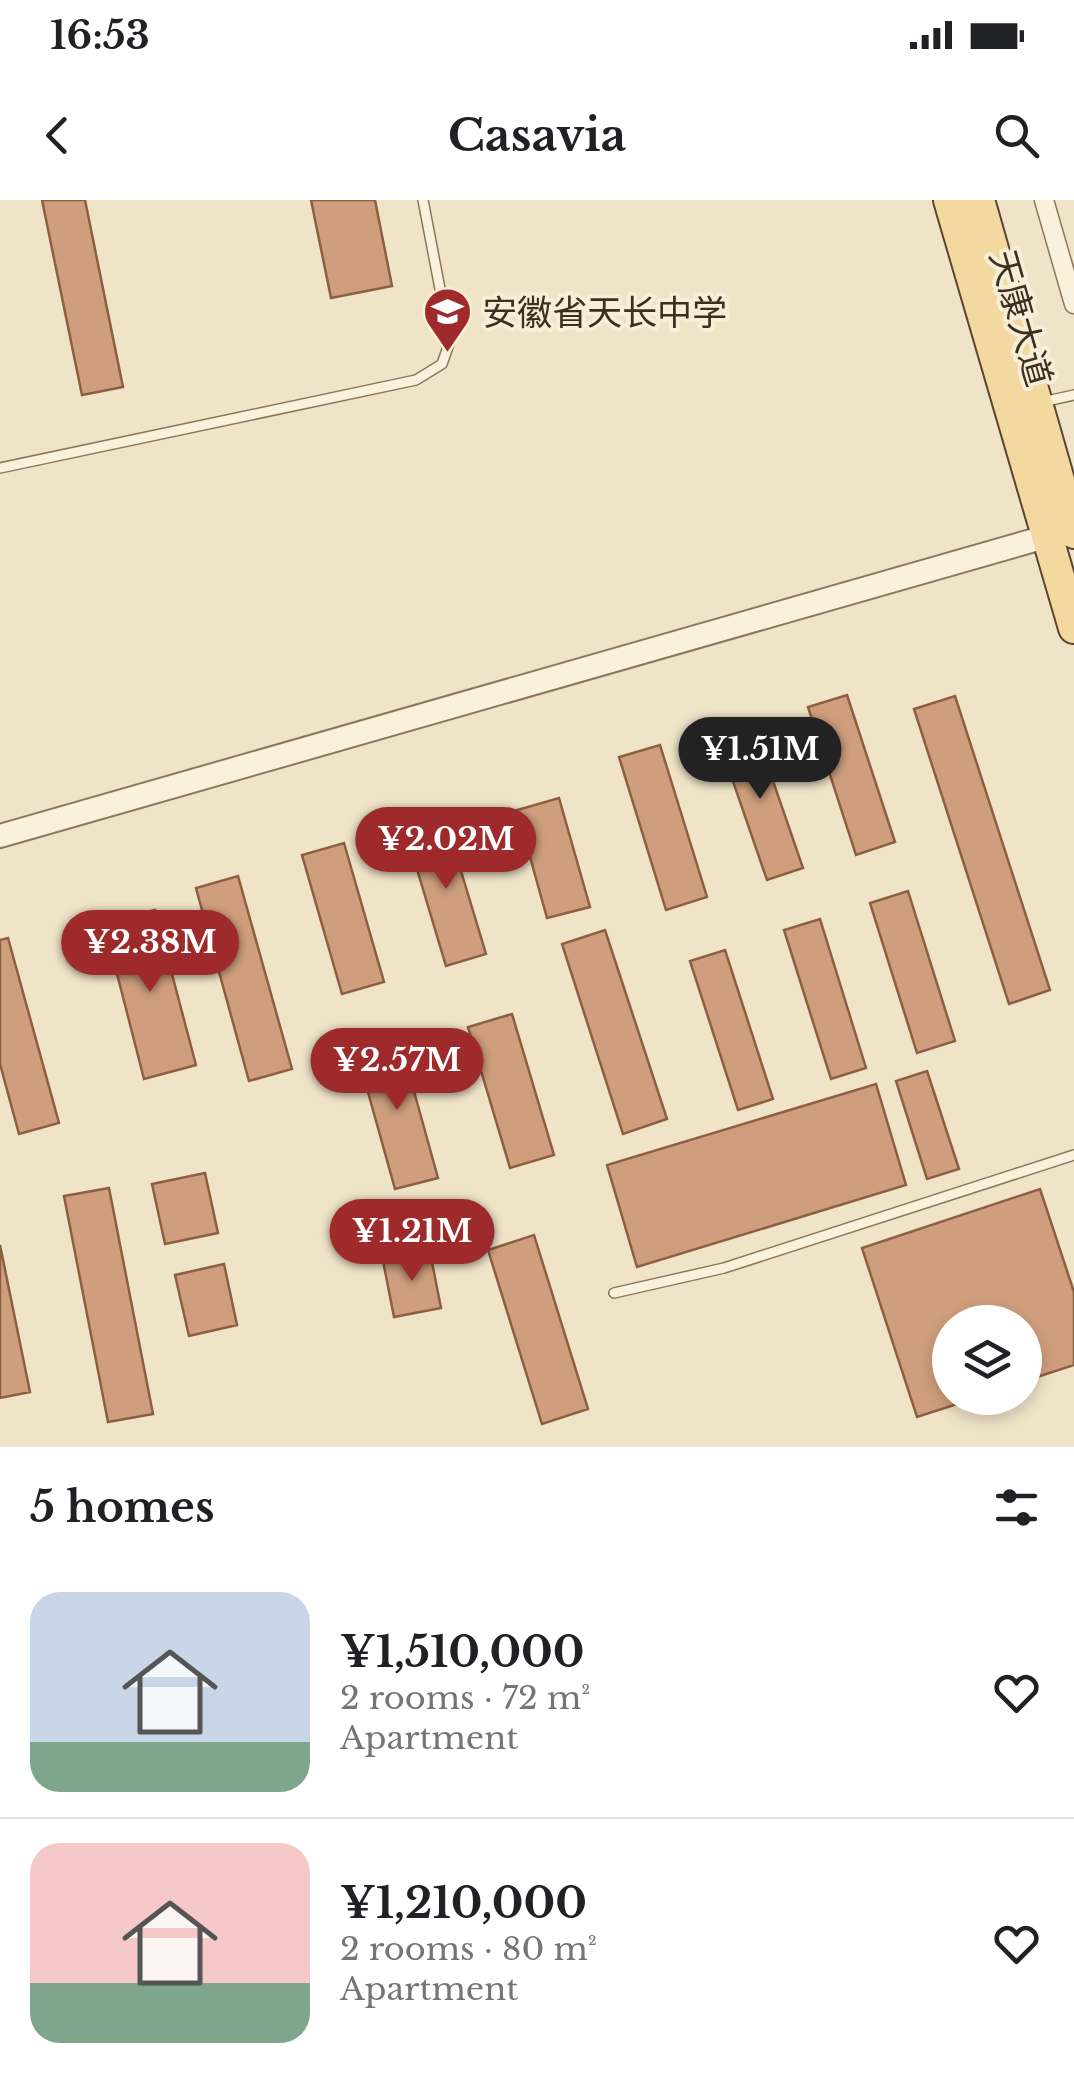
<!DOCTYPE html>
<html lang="en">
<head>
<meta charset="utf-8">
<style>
	:root { --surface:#fff; --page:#f6f6f6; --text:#202124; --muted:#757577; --line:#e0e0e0; --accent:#9e2a2b }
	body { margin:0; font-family:"Libre Baskerville","Noto Sans SC",serif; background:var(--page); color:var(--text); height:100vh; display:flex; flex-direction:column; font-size:38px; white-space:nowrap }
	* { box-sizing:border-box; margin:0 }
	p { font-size:32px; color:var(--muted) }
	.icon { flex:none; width:55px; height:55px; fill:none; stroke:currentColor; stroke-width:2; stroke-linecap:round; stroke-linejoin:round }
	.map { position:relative; height:1247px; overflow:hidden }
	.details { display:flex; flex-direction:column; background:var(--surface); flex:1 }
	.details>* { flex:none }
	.controls { position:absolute; left:932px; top:1105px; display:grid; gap:20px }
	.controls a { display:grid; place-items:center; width:110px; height:110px; border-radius:50%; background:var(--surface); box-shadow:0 5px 15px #0003; font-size:50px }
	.price { position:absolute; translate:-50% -85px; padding:0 22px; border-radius:35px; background:var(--accent); color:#fff; font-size:32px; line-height:65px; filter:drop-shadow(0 2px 5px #0008) }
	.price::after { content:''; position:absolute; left:50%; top:60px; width:30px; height:22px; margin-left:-15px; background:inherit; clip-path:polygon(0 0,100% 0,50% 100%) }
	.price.selected { background:#222; color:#fff }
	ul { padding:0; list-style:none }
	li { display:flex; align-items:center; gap:30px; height:250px; padding:0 30px }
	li+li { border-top:2px solid var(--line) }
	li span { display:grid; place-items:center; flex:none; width:280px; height:200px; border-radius:30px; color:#555 }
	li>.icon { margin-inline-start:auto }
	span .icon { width:120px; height:120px; fill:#fffc; stroke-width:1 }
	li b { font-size:42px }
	h2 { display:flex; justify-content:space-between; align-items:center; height:120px; padding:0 30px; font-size:42px }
	.status { display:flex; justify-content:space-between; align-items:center; height:70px; padding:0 50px; background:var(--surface); direction:ltr }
	.status svg { height:28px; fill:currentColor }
	header { display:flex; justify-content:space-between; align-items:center; height:130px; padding:0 30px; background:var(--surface); font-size:45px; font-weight:800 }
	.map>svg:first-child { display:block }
	.building { fill:#cf9f7d; stroke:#8d5f41; stroke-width:2.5 }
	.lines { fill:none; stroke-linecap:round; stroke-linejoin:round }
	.service-casing { stroke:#8d765c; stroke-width:12 }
	.minor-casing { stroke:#8d765c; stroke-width:21 }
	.tertiary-casing { stroke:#8d765c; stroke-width:26 }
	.primary-casing { stroke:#5b4430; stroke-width:34 }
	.service { stroke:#faf1dc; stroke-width:9 }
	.minor { stroke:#faf1dc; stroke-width:18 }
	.tertiary { stroke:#faf1dc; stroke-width:22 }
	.primary { stroke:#f3d9a0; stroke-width:30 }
	.labels { text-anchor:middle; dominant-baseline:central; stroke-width:8; stroke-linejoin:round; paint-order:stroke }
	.poi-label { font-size:35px; fill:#3d2e20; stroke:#f7eed8; text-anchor:start }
	.street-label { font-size:35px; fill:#3d2e20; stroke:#f7eed8 }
</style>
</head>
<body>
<div class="status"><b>16:53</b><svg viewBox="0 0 49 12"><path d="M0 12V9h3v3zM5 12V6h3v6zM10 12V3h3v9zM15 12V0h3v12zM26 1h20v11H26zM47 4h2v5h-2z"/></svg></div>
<header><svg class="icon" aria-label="back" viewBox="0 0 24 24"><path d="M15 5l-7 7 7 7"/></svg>Casavia<svg class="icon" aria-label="search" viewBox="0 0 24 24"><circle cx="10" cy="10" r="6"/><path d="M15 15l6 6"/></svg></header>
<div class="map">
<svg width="1074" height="1247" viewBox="0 0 1074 1247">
	<rect width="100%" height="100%" fill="#f0e4c8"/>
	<path class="building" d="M 42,0 L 85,0 L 123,187 L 82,195 Z
		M 311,0 L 375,0 L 392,86 L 331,98 Z
		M 847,495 L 895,642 L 856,655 L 808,507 Z
		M 955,496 L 1050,790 L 1009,804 L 914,509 Z
		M 753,523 L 803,668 L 767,680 L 717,535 Z
		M 660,545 L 707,697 L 666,710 L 619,557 Z
		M 559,598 L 590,707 L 547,718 L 517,610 Z
		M 445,618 L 486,754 L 446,766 L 405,629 Z
		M 344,643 L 384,782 L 342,794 L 302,655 Z
		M 238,676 L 292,869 L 249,881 L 196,688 Z
		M 908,691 L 955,841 L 917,853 L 870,703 Z
		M 155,710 L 196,865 L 144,879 L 104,723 Z
		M 820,719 L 866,868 L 831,879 L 784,730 Z
		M 605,730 L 667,919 L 623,934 L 562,744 Z
		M 8,738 L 59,923 L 19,934 L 0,864 L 0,740 Z
		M 725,750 L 773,899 L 738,910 L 690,761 Z
		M 512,814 L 554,955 L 510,968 L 468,827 Z
		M 399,837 L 438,978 L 395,989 L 356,849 Z
		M 927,871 L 959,969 L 927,979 L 896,881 Z
		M 876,884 L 906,985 L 637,1067 L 607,965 Z
		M 205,973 L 218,1033 L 165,1044 L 152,984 Z
		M 109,988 L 153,1214 L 108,1222 L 64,996 Z
		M 1040,989 L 1074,1092 L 1074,1165 L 1025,1181 L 1025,1122 L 950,1122 L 950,1198 L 976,1198 L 917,1217 L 862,1048 Z
		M 534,1035 L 588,1209 L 542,1224 L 488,1050 Z
		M 0,1045 L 30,1192 L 0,1198 Z
		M 430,1052 L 441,1108 L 394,1117 L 383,1061 Z
		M 224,1064 L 237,1125 L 189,1136 L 175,1075 Z"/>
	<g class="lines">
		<defs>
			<path id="service" d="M 1042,202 L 1074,195
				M 0,268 L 416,180 L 442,164 L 450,141 L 423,0
				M 614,1093 L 724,1068 L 1074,955"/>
			<path id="minor" d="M 1044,0 L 1074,104"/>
			<path id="tertiary" d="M 0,636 L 1059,333"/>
			<path id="primary" d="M 949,0 L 1074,428
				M 979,0 L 1074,333"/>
		</defs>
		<use href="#service" class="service-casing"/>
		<use href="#minor" class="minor-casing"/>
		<use href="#tertiary" class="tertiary-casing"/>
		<use href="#primary" class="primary-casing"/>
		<use href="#service" class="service"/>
		<use href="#minor" class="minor"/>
		<use href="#tertiary" class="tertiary"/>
		<use href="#primary" class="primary"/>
	</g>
	<defs>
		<symbol id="school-pin" viewBox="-11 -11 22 30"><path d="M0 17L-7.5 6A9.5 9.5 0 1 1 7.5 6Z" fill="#9e2a2b" stroke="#f7eed8"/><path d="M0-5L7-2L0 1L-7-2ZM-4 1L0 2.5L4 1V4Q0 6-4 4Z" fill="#fff"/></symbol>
	</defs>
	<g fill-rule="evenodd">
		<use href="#school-pin" x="420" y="84" width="55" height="75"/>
	</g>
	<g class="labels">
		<g class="poi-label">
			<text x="482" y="112">安徽省天长中学</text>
		</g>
		<g class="street-label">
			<text transform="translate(1021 118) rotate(74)">天康大道</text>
		</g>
	</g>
</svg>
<div class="controls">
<a><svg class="icon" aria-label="layers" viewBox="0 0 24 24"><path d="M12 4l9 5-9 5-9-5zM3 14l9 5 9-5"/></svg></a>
</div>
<b class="price selected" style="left:760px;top:602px">¥1.51M</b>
<b class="price" style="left:446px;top:692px">¥2.02M</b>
<b class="price" style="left:150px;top:795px">¥2.38M</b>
<b class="price" style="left:397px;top:913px">¥2.57M</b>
<b class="price" style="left:412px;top:1084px">¥1.21M</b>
</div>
<section class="details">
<h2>5 homes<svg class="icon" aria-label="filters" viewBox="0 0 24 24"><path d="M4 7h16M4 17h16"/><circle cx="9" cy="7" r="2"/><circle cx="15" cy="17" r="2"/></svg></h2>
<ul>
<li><span style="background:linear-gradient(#c9d6e8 75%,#7fa58c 0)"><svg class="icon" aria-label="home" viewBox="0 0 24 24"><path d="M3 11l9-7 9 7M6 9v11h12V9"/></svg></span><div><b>¥1,510,000</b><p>2 rooms · 72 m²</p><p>Apartment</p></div><svg class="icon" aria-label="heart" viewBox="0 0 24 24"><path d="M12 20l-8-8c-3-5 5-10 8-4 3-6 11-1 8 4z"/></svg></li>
<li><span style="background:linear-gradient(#f6c9c9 70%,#7fa58c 0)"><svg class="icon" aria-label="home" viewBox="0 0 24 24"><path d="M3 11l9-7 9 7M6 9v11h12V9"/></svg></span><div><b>¥1,210,000</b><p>2 rooms · 80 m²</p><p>Apartment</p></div><svg class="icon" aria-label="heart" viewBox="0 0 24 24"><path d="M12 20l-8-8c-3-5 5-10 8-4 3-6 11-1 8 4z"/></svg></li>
</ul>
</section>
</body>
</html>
